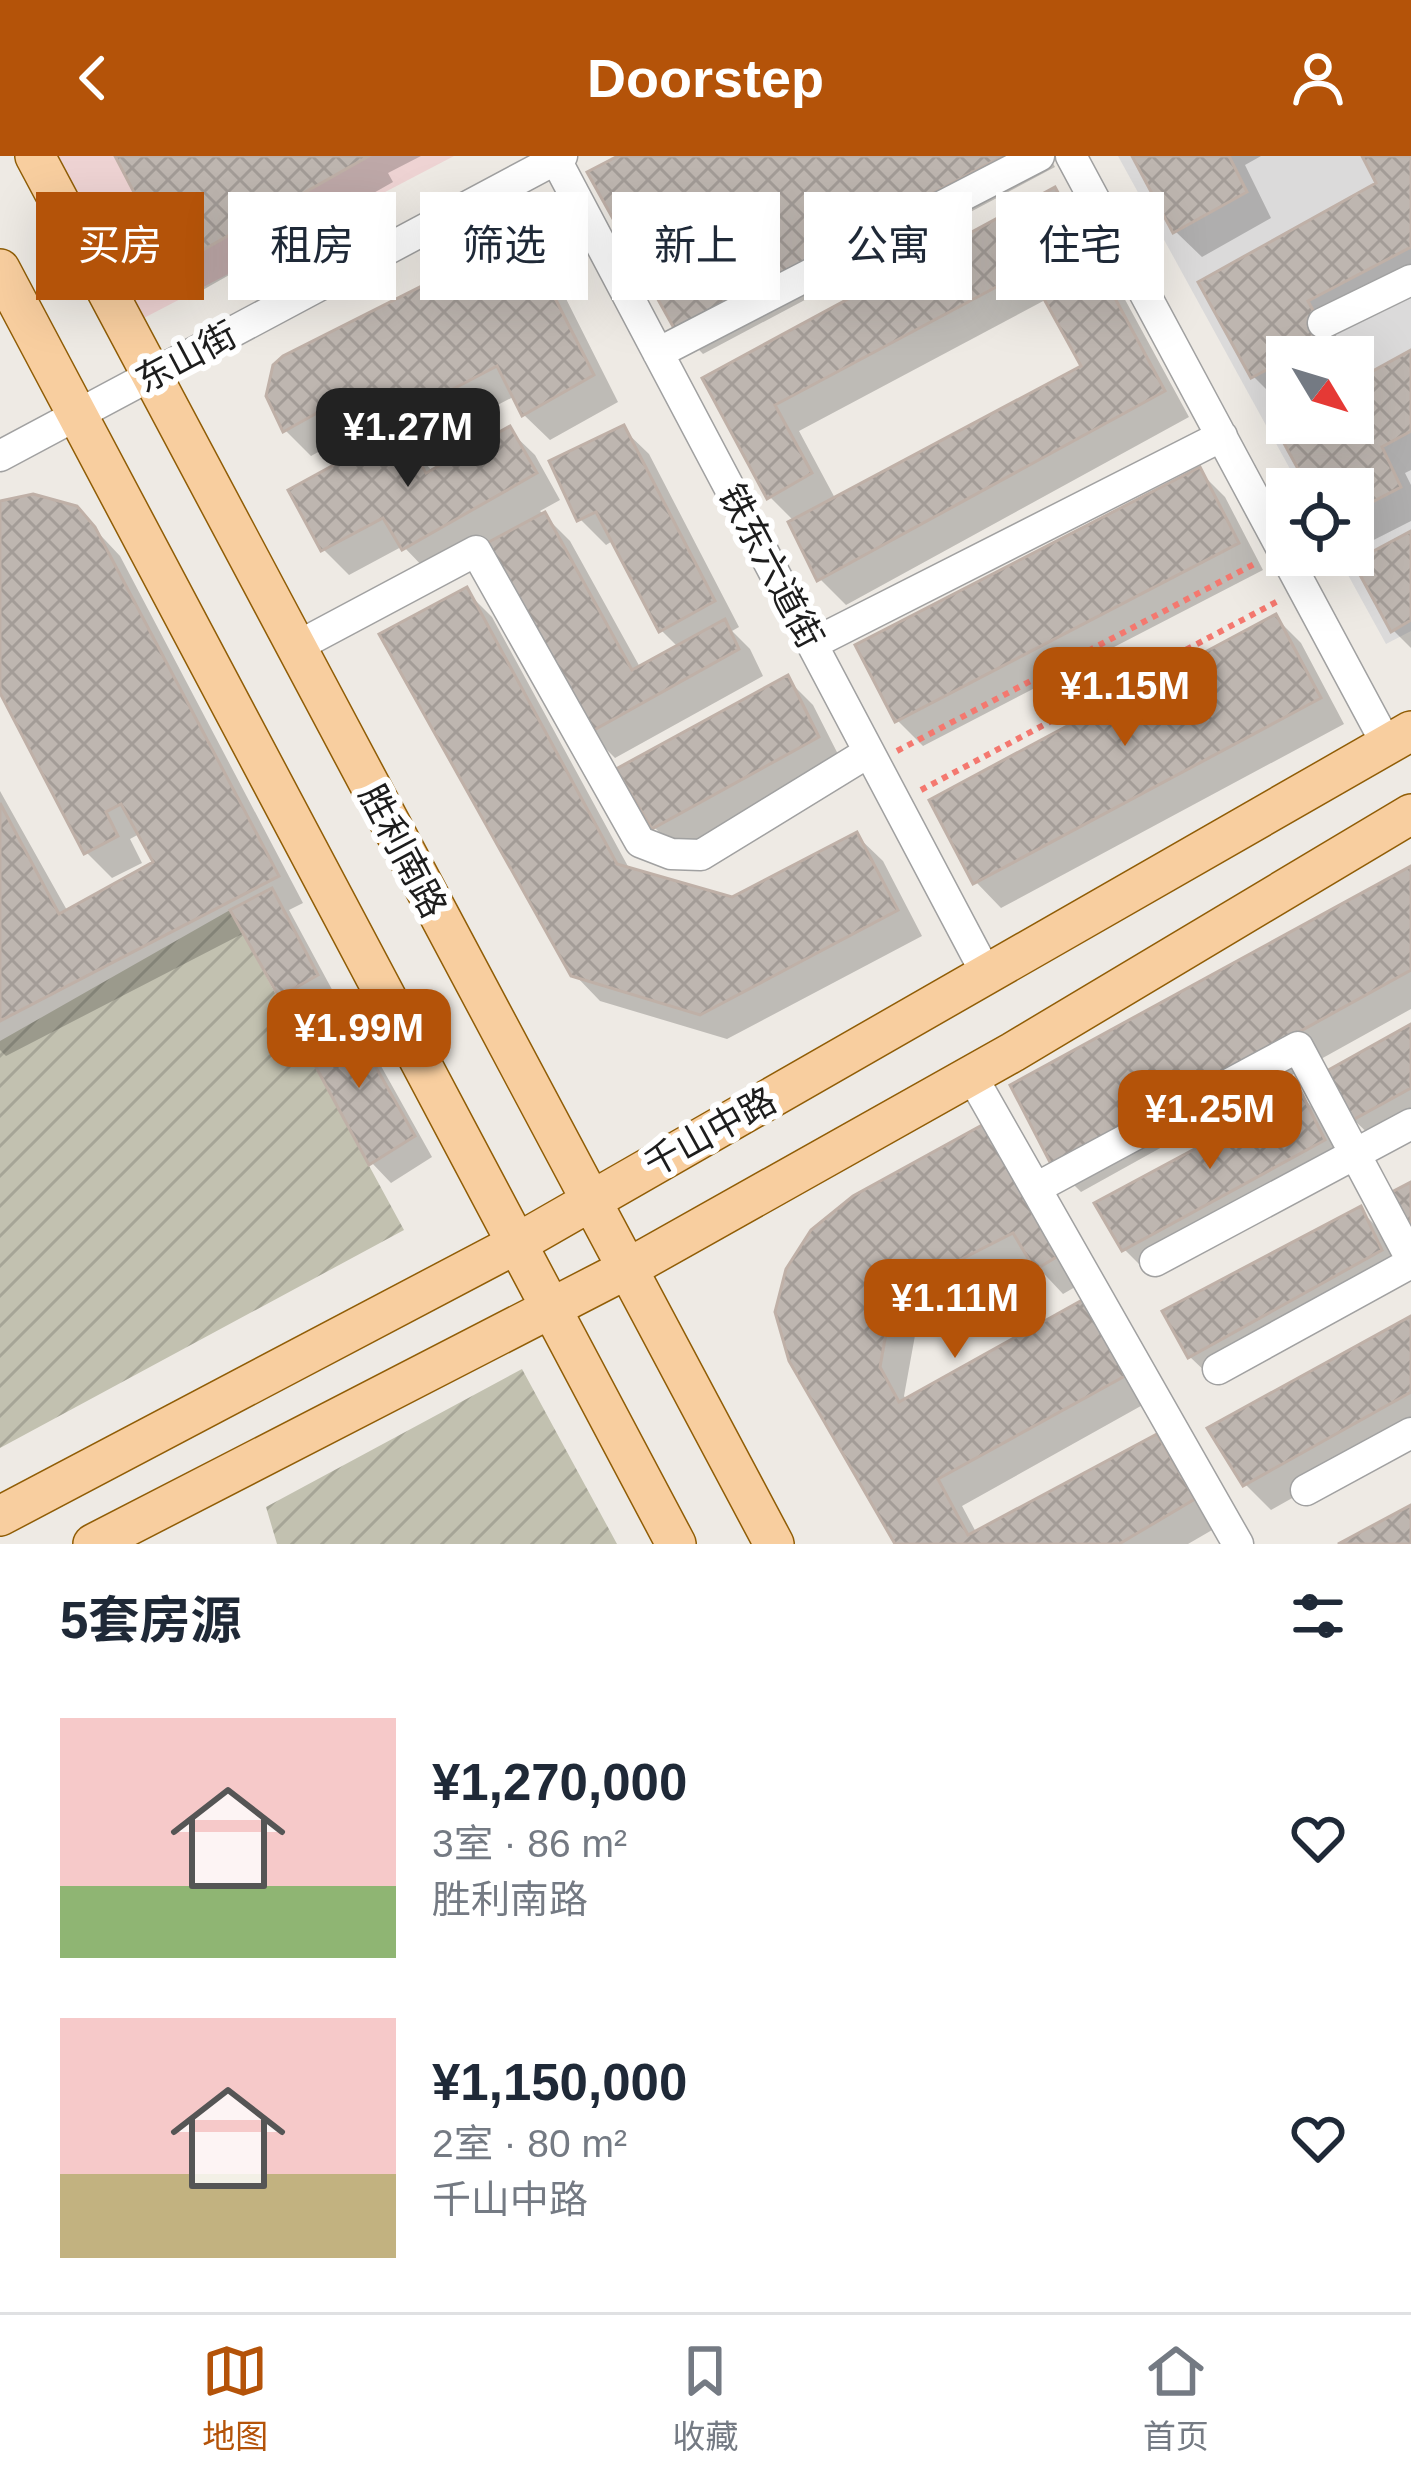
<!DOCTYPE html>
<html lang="zh">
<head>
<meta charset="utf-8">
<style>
	:root { --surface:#fff; --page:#f2f2f3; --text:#1f2937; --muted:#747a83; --line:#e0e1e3; --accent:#b45309 }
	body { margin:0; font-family:Helvetica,"Noto Sans SC",sans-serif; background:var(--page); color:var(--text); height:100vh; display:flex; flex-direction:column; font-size:45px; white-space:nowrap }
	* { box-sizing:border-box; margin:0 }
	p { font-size:39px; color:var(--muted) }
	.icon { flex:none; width:66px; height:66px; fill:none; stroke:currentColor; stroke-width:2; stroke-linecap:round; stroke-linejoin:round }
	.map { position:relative; height:1388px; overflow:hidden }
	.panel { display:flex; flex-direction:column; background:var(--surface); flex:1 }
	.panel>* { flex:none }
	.hud { position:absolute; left:36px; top:36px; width:1341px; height:108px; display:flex; gap:24px }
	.needle { width:78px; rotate:128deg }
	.controls { position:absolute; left:1266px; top:180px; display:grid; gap:24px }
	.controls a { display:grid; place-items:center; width:108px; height:108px; border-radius:0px; background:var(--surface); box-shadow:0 12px 48px #0002; font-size:60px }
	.price { position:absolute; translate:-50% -102px; padding:0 27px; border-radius:24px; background:var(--accent); color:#fff; font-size:39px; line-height:78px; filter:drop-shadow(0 3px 6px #0008) }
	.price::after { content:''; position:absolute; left:50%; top:72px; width:36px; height:27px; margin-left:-18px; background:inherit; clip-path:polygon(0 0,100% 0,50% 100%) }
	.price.on { background:#222; color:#fff }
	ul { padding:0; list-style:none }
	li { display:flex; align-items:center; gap:36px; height:300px; padding:0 60px }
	li span { display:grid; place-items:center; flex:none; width:336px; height:240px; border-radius:0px; color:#555 }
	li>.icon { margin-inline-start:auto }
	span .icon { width:144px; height:144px; fill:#fffc; stroke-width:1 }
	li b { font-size:51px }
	h2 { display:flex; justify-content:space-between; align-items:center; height:144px; padding:0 60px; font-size:51px }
	.pill { padding:0 42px; border-radius:0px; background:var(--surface); box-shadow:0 12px 48px #0002; font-size:42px; line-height:108px }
	.pill.on { background:var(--accent); color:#fff }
	header { display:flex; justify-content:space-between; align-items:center; height:156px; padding:0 60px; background:var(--accent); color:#fff; font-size:54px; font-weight:700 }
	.menu { display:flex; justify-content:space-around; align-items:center; height:168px; border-top:3px solid var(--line); background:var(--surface); font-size:33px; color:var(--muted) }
	.menu a { display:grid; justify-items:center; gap:6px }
	.menu .on { color:var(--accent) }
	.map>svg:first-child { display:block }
	.residential { fill:#dbdada; fill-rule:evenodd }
	.commercial { fill:#eed3d3 }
	.construction { fill:url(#construction-furrows) }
	.shadow { fill:#0003; fill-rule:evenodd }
	.building { fill:url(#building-cross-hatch); stroke:#bfb0a7; stroke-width:3 }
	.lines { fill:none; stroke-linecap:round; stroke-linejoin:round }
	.minor-casing { stroke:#a1a1a1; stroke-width:33 }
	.major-casing { stroke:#905d06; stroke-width:42 }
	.path { stroke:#f4786f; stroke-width:6; stroke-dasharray:6 6; stroke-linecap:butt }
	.minor { stroke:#fff; stroke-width:30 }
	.major { stroke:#f8ce9f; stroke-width:39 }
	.labels { text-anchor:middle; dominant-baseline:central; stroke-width:12; stroke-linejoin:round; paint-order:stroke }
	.street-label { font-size:36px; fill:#1d1d1d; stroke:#fff }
</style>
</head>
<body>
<header><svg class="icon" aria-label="back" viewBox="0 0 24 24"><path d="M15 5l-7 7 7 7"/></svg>Doorstep<svg class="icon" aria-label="person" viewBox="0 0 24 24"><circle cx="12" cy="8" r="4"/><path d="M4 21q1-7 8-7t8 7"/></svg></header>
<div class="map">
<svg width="1411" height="1388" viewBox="0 0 1411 1388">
	<defs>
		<pattern id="construction-furrows" width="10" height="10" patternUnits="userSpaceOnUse" patternTransform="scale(3)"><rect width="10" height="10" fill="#c2c1b0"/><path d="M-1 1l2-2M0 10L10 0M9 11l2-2" fill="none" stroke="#a6a597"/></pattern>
		<pattern id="building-cross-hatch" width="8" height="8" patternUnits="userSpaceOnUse" patternTransform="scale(3)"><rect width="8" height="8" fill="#beb6b0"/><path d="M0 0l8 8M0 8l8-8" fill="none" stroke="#a39c97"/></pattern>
	</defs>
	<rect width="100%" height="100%" fill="#eeeae4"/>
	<path class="residential" d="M 1118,0 L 1411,0 L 1411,475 L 1386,488 L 1337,399 L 1353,399 L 1353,333 L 1301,333 ZM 1287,201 L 1353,201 L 1353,267 L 1287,267 Z"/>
	<path class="commercial" d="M 54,0 L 454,0 L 142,163 Z"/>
	<path class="construction" d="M 230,754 L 404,1074 L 0,1292 L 0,885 Z
		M 522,1213 L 617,1388 L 277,1388 L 266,1351 Z"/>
	<path class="shadow" d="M 118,0 L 421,0 L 388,17 L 393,26 L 201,135 L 175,109 Z
		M 624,0 L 1049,0 L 1055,11 L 703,198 L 678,172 Z
		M 1136,0 L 1261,0 L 1245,9 L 1271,62 L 1202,101 L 1176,76 Z
		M 1365,0 L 1411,0 L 1411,130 L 1332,172 L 1348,201 L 1287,201 L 1287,242 L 1279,246 L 1253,220 L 1380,29 Z
		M 1054,35 L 1080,61 L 1189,261 L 846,449 L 820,423 L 795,366 L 770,341 L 706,223 ZM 1047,143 L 1085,212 L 836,344 L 799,275 Z
		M 523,83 L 549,109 L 618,246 L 550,284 L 524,259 L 515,240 L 413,293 L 433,316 L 509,274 L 535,299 L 560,344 L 540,355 L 570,385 L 641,513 L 679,492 L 661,474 L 614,384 L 606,389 L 580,363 L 623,273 L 649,298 L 739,471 L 732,475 L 750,493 L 763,520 L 615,602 L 589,576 L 487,386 L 430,418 L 403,390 L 349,419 L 323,393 L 368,303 L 383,296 L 362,272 L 311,300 L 285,274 Z
		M 1411,198 L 1411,314 L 1405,317 L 1411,329 L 1411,365 L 1356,393 L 1353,333 L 1312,333 L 1279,270 L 1287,265 L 1353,267 L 1353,229 Z
		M 1199,315 L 1225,341 L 1263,414 L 923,590 L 897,564 Z
		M 50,342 L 75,352 L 120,400 L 303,747 L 289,754 L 335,839 L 300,859 L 281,840 L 246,776 L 6,900 L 0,894 L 0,635 L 68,756 L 157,707 L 141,677 L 130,683 L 142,707 L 112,722 L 87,697 L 4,538 L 0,540 L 0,348 Z
		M 1411,379 L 1411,492 L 1393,474 Z
		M 466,435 L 492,461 L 630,714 L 732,744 L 857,680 L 883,705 L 922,780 L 727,883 L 600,845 L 574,818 Z
		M 1276,462 L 1301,487 L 1344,568 L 1001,752 L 976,726 Z
		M 787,523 L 813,549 L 843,608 L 680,697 L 654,671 Z
		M 1411,713 L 1411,853 L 1081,1036 L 1055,1010 Z
		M 348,866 L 367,885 L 432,1001 L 391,1027 L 372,1007 L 307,888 Z
		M 1411,871 L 1411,972 L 1380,989 L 1354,964 L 1327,918 Z
		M 1300,939 L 1326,965 L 1349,1011 L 1150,1119 L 1124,1093 Z
		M 984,972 L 1082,1127 L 1063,1138 L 1033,1106 L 918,1163 L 904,1240 L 907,1245 L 1084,1147 L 1148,1246 L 962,1350 L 977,1378 L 1157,1282 L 1183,1307 L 1219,1370 L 1188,1388 L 899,1388 L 792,1204 Z
		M 1360,1054 L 1379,1073 L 1400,1114 L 1210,1220 L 1190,1201 Z
		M 1411,1163 L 1411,1275 L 1271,1354 L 1245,1328 Z"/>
	<path class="building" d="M 115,0 L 369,0 L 173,111 Z
		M 618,0 L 1003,0 L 675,174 L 587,16 Z
		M 1132,0 L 1229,0 L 1247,36 L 1173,77 Z
		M 1362,0 L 1411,0 L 1411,91 L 1308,145 L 1328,182 L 1251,222 L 1198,126 L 1376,27 Z
		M 1055,31 L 1165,235 L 817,425 L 788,366 L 1081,210 L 1028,114 L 775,249 L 812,317 L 767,343 L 702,222 Z
		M 523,79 L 594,219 L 522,260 L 497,210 L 363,280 L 342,243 L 283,276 L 266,240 L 273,209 L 283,200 Z
		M 1411,194 L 1411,275 L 1382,291 L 1401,331 L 1353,356 L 1353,333 L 1309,333 L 1274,269 L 1287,262 L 1287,267 L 1353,267 L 1353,226 Z
		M 624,269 L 715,445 L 659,476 L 596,356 L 577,365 L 549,305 Z
		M 510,270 L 537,317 L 402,394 L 383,362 L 321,395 L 288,334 L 363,293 L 368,300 L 405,281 L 426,317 Z
		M 1200,311 L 1239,387 L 895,566 L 855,489 Z
		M 33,338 L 77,350 L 95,371 L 279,720 L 0,865 L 0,647 L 59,758 L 153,706 L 121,648 L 106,656 L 118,680 L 84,698 L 0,537 L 0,345 Z
		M 545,356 L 632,514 L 725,463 L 739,493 L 587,578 L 485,388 Z
		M 1411,375 L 1411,464 L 1391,476 L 1353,406 Z
		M 467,431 L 617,708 L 732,741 L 857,676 L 898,754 L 700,859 L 571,820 L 379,478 Z
		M 1276,458 L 1321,542 L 973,728 L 929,644 Z
		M 788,519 L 819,581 L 652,673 L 616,613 Z
		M 1411,710 L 1411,814 L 1053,1012 L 1010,929 Z
		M 272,732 L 318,819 L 279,841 L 230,754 Z
		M 348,862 L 415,980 L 369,1009 L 303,887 Z
		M 1411,868 L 1411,932 L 1351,965 L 1323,917 Z
		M 1301,936 L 1325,984 L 1122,1095 L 1094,1047 Z
		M 984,968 L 1058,1100 L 1035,1114 L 1013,1077 L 893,1138 L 880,1211 L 899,1246 L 1084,1143 L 1125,1220 L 938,1323 L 968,1379 L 1157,1278 L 1195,1343 L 1119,1388 L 895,1388 L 789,1205 L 775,1156 L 786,1113 L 811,1074 L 853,1040 Z
		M 1411,1026 L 1411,1079 L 1390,1037 Z
		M 1361,1050 L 1382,1094 L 1188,1202 L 1162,1155 Z
		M 1411,1160 L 1411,1236 L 1243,1330 L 1207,1272 Z
		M 1411,1349 L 1411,1388 L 1338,1388 Z"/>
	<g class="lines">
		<defs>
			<path id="minor" d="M 554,0 L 988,821
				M 1071,0 L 1386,587
				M 1323,167 L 1411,124
				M 658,197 L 1039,0
				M 0,300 L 562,0
				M 812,488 L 1222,280
				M 296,491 L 476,395 L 640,686 L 671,698 L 701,699 L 869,596
				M 970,917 L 1238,1388
				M 1038,1031 L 1298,891 L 1411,1103
				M 1155,1105 L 1411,968
				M 1218,1213 L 1411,1107
				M 1306,1334 L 1411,1277"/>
			<path id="major" d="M 35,0 L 774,1388
				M 0,113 L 676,1388
				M 0,1360 L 516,1088 L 1411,575
				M 93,1388 L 625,1114 L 1013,896 L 1411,658"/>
		</defs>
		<use href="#minor" class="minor-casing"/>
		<use href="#major" class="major-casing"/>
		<path class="path" d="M 897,595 L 1258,406
			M 921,634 L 1280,444"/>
		<use href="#minor" class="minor"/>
		<use href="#major" class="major"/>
	</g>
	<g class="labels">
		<g class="street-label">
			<text transform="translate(186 201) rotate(-28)">东山街</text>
			<text transform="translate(771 410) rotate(62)">铁东六道街</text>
			<text transform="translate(403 695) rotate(62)">胜利南路</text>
			<text transform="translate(710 976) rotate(-29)">千山中路</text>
		</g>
	</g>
</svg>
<div class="controls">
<a><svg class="needle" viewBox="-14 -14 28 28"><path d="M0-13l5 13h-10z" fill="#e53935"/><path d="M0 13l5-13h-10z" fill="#747a83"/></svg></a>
<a><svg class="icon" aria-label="locate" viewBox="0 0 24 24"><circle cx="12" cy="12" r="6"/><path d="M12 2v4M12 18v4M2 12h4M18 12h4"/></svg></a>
</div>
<b class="price on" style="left:408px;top:334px">¥1.27M</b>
<b class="price" style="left:1125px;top:593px">¥1.15M</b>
<b class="price" style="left:359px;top:935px">¥1.99M</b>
<b class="price" style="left:1210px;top:1016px">¥1.25M</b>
<b class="price" style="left:955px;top:1205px">¥1.11M</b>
<div class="hud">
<a class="pill on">买房</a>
<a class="pill">租房</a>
<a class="pill">筛选</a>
<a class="pill">新上</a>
<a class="pill">公寓</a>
<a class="pill">住宅</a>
</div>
</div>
<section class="panel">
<h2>5套房源<svg class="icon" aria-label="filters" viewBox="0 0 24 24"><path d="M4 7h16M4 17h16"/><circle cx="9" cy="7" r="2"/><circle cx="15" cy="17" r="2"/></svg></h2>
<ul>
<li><span style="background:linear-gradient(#f6c9c9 70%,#8fb573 0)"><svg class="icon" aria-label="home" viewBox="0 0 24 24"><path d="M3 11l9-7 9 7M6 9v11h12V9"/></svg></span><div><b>¥1,270,000</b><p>3室 · 86 m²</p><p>胜利南路</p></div><svg class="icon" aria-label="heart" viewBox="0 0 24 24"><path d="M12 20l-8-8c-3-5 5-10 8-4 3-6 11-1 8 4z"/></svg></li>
<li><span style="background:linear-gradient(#f6c9c9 65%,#c2b280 0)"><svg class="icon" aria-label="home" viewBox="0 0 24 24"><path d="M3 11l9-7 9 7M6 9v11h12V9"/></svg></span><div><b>¥1,150,000</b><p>2室 · 80 m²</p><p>千山中路</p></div><svg class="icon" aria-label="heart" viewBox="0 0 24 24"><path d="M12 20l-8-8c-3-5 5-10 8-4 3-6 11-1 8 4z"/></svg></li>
</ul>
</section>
<nav class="menu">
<a class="on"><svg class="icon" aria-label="map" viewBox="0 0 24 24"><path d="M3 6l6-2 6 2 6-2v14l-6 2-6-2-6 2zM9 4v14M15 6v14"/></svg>地图</a>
<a><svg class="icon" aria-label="saved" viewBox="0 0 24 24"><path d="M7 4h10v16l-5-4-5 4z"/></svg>收藏</a>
<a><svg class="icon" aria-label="home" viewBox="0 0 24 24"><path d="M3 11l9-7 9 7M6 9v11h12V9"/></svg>首页</a>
</nav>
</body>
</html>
